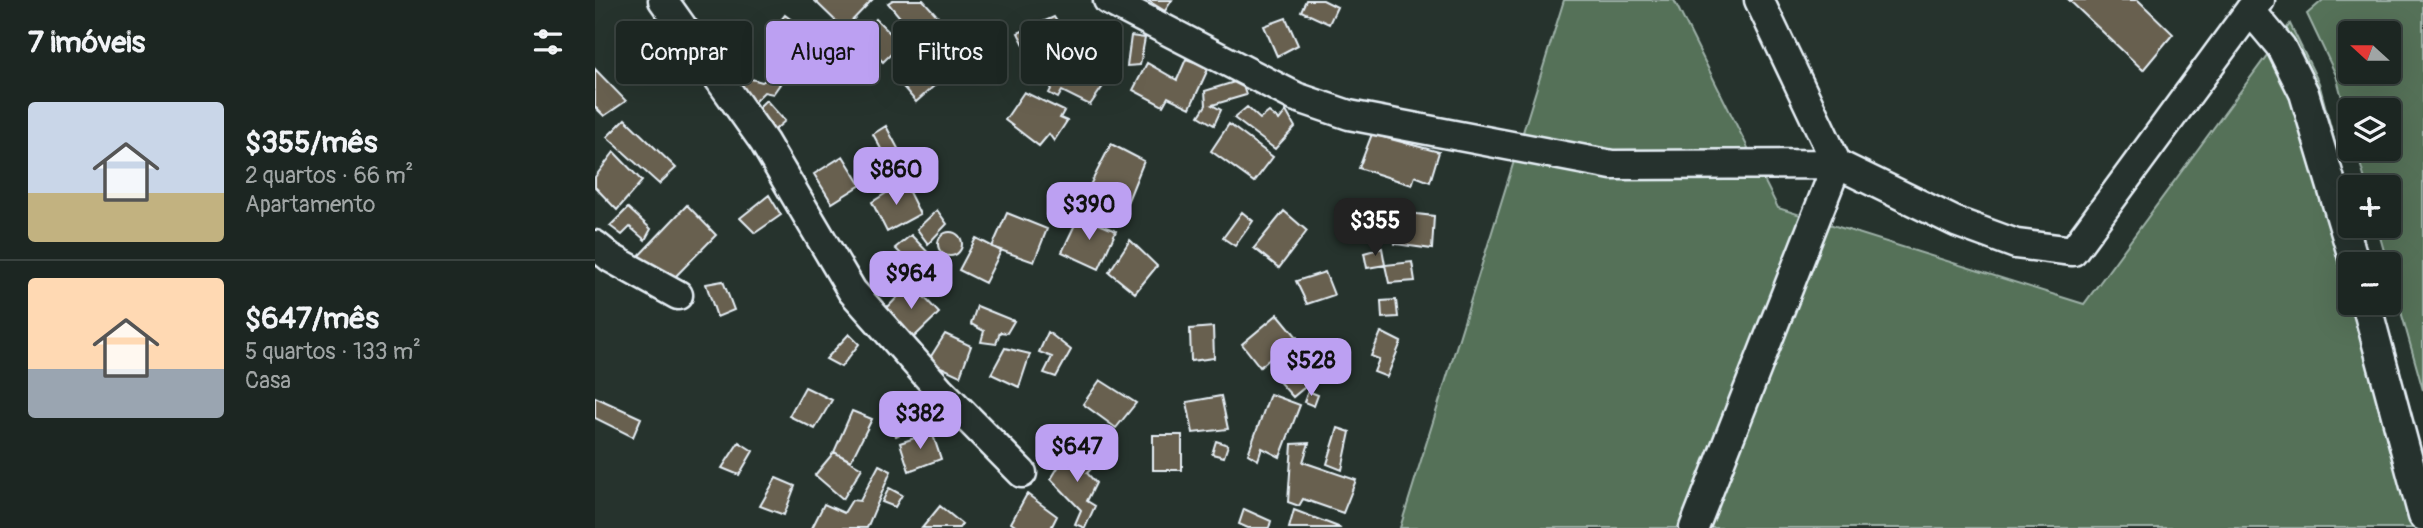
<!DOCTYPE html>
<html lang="pt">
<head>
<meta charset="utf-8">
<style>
	:root { --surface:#1c2622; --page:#252e2a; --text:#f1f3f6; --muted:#a0a5a5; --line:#3a4340; --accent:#bca0f2 }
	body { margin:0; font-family:Pangolin,sans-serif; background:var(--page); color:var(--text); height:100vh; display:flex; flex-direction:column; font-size:26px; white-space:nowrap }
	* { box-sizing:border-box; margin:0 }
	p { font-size:23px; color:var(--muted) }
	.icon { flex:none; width:38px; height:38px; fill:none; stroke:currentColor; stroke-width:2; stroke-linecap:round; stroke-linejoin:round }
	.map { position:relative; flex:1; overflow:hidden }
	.side { display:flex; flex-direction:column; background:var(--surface); width:595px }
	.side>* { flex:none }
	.guide { position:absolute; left:21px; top:21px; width:665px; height:63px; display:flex; gap:14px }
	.needle { width:46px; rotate:291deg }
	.buttons { position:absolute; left:1743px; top:21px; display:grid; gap:14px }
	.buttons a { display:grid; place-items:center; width:63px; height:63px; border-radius:7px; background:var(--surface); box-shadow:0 7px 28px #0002,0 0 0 2px var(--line); font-size:35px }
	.price { position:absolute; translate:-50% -60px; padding:0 16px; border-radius:14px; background:var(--accent); color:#111; font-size:23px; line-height:46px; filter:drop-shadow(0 2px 4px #0008) }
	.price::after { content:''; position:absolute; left:50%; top:42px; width:21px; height:16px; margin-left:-10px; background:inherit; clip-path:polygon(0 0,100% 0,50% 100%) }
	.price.selected { background:#222; color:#fff }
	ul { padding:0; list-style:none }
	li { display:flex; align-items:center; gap:21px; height:175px; padding:0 28px }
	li+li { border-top:2px solid var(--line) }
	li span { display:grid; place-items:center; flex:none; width:196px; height:140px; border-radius:7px; color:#555 }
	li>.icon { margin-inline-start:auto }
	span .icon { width:84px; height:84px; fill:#fffc; stroke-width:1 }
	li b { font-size:30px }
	h2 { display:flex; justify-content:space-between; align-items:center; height:84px; padding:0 28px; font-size:30px }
	.tag { padding:0 24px; border-radius:7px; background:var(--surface); box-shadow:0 7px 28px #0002,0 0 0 2px var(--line); font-size:24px; line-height:63px }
	.tag.selected { background:var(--accent); color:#111 }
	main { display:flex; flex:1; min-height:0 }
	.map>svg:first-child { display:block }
	.green { fill:#547158; stroke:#9eb1a8; stroke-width:2; fill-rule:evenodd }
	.building { fill:#676050; stroke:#e8f1f8; stroke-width:2 }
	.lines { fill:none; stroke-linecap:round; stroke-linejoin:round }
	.street-casing { stroke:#e8f1f8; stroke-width:33 }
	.street { stroke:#26332d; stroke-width:28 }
</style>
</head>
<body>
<main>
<section class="side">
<h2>7 imóveis<svg class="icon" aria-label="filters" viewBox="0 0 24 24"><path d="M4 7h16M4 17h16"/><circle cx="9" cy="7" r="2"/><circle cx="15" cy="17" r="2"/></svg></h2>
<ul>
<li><span style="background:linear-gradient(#c9d6e8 65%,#c2b280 0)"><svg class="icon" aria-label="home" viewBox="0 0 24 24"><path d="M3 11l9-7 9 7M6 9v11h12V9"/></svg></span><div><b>$355/mês</b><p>2 quartos · 66 m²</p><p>Apartamento</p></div></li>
<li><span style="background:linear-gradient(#ffd9b3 65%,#9aa5b1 0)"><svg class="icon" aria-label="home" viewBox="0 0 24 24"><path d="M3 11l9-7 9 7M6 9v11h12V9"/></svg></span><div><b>$647/mês</b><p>5 quartos · 133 m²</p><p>Casa</p></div></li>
</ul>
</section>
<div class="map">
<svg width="1828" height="528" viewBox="0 0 1828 528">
	<rect width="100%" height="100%" fill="#26332d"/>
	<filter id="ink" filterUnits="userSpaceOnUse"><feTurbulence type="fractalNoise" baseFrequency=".0143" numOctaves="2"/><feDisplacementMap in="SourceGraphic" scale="14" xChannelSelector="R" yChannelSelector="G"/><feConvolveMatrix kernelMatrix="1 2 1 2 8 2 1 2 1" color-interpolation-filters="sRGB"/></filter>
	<g filter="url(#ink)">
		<path class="green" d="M 969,0 L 1079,0 L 1183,208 L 1489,304 L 1695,24 L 1724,83 L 1755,199 L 1755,303 L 1783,303 L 1828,528 L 805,528 Z
			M 1728,0 L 1828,0 L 1828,390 L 1782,226 L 1794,226 L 1794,187 L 1772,187 L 1761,149 L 1794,149 L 1794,110 L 1755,110 L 1755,128 L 1741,75 L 1712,14 ZM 1755,33 L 1794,33 L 1794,72 L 1755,72 Z"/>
		<path class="building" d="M 219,0 L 277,0 L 249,29 Z
			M 298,0 L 328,0 L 347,21 L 323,39 L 293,3 Z
			M 552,0 L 577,0 L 570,11 Z
			M 711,0 L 728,0 L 742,7 L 734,24 L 706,11 Z
			M 1474,0 L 1543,0 L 1578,34 L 1548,70 Z
			M 190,15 L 214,33 L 196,55 L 173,37 Z
			M 459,17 L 475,42 L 464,49 L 468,59 L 443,72 L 423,33 Z
			M 691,18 L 703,45 L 682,56 L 669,26 Z
			M 281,19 L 306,44 L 288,62 L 264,37 Z
			M 375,28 L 387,43 L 321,102 L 304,82 L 332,52 Z
			M 536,36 L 550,38 L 545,65 L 532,66 Z
			M 591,59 L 614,67 L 595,108 L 573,97 L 568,106 L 538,90 L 552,63 L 582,80 Z
			M 499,64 L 513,79 L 495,105 L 467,91 L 463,98 L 454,93 L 462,77 Z
			M 0,69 L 31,101 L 9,116 L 0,107 Z
			M 177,76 L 185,84 L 178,94 L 169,92 L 155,106 L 138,89 L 149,77 L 167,82 Z
			M 646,80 L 651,95 L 617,105 L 626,110 L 619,125 L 604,116 L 611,105 L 610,91 Z
			M 429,92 L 469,111 L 465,118 L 472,121 L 459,141 L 454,134 L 444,146 L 410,120 Z
			M 171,100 L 190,121 L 176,133 L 160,111 Z
			M 652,107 L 665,119 L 674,112 L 684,120 L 691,111 L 700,127 L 680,149 L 639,118 Z
			M 30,119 L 81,168 L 64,184 L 12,137 Z
			M 634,124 L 678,157 L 659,182 L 616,151 Z
			M 291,126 L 307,156 L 293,162 L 278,134 Z
			M 777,134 L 844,152 L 835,182 L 820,176 L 817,185 L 764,168 Z
			M 516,144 L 549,161 L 532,203 L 495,185 Z
			M 19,152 L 47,181 L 22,210 L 0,187 L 0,177 Z
			M 248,156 L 266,185 L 237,203 L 219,174 Z
			M 309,182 L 325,214 L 292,232 L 277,202 Z
			M 174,195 L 186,215 L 160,233 L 145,218 Z
			M 92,205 L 121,235 L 75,282 L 37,263 Z
			M 33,208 L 56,229 L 50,240 L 35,227 L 27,235 L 15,226 Z
			M 342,210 L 352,224 L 333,244 L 322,229 Z
			M 689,211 L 712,231 L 684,268 L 659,248 Z
			M 647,212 L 658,221 L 640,246 L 628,238 Z
			M 803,212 L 839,216 L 837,249 L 800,244 Z
			M 412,213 L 452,229 L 439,262 L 397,247 Z
			M 484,216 L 521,231 L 504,269 L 467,252 Z
			M343 244a12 12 0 1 1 24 0a12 12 0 1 1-24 0Z
			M 316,235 L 346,266 L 331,279 L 300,248 Z
			M 381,238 L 406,251 L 390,283 L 364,270 Z
			M 535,240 L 562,266 L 540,293 L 514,272 Z
			M 787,248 L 790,265 L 772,268 L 769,253 Z
			M 817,262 L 820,281 L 794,283 L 790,265 Z
			M 730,272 L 739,295 L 712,304 L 701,281 Z
			M 128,281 L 139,310 L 122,317 L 111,284 Z
			M 316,283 L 344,313 L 317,339 L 289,311 Z
			M 801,300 L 803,317 L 787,318 L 786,301 Z
			M 382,306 L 419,321 L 412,333 L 405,332 L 401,344 L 386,342 L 389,331 L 376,324 Z
			M 683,314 L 702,337 L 665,367 L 647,344 Z
			M 618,327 L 619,358 L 596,361 L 595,329 Z
			M 453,332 L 476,350 L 461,377 L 449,373 L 457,357 L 444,352 Z
			M 786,332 L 806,342 L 792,377 L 779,372 L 784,359 L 776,356 Z
			M 254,334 L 264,344 L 246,367 L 231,359 Z
			M 350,334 L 376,346 L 365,376 L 333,361 Z
			M 410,348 L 435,354 L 424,387 L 396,374 Z
			M 722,352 L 734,367 L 698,397 L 678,375 L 708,354 L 712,359 Z
			M 505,380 L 541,403 L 521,428 L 488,404 Z
			M 210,387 L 237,400 L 220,429 L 194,416 Z
			M 713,391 L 723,395 L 719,406 L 709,402 Z
			M 675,394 L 705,405 L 685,457 L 667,448 L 663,460 L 653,454 Z
			M 626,396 L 633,429 L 598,433 L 592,402 Z
			M 0,397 L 46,418 L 38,437 L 0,418 Z
			M 321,399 L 328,411 L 337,410 L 338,420 L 301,436 L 294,415 Z
			M 257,411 L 277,419 L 256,461 L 239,452 Z
			M 743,428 L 755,432 L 747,470 L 732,464 Z
			M 337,432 L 346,459 L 314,471 L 305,443 Z
			M 558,435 L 587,435 L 587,470 L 558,470 Z
			M 621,441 L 633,445 L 629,457 L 617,454 Z
			M 144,442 L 158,451 L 144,475 L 127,468 Z
			M 714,443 L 708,462 L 761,480 L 748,513 L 708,499 L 704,506 L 693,502 L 697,444 Z
			M 496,445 L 508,452 L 500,465 L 489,458 Z
			M 473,451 L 500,465 L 492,473 L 501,483 L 492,501 L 500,506 L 490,528 L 480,524 L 486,510 L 456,479 Z
			M 239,452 L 267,468 L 248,499 L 220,475 Z
			M 284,465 L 296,471 L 272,528 L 217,528 L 229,504 L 249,513 L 257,500 L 265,501 Z
			M 181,478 L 200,486 L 189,515 L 165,506 Z
			M 294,488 L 307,495 L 300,507 L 287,502 Z
			M 432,494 L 462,516 L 456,528 L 423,528 L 416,523 Z
			M 345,506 L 367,524 L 364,528 L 327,528 Z
			M 649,509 L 676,521 L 674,528 L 653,528 L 644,524 Z
			M 699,510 L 746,528 L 694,528 Z"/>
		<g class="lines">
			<defs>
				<path id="street" d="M 68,0 L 169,142 L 257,291 L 344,389 L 427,473
					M 513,0 L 701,97 L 754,115 L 1017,165 L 1242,164 L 1361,222 L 1421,244 L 1478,251 L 1655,10
					M 1665,0 L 1655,10 L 1686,47 L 1709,93 L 1760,264
					M 0,245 L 16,258 L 83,295
					M 1771,303 L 1828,516
					M 1099,528 L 1242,164 L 1164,0"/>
			</defs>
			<use href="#street" class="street-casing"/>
			<use href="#street" class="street"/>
		</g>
	</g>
</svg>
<div class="buttons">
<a><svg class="needle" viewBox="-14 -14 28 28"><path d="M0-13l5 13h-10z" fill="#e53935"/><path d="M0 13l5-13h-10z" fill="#a0a5a5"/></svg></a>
<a><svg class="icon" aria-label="layers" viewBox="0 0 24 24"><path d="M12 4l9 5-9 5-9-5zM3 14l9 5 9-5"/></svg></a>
<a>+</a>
<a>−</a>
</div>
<b class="price" style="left:301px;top:207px">$860</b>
<b class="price" style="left:494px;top:242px">$390</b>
<b class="price selected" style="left:780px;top:258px">$355</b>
<b class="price" style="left:316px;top:311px">$964</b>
<b class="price" style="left:716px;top:398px">$528</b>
<b class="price" style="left:325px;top:451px">$382</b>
<b class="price" style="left:482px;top:484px">$647</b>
<div class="guide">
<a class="tag">Comprar</a>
<a class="tag selected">Alugar</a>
<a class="tag">Filtros</a>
<a class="tag">Novo</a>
</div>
</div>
</main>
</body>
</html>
